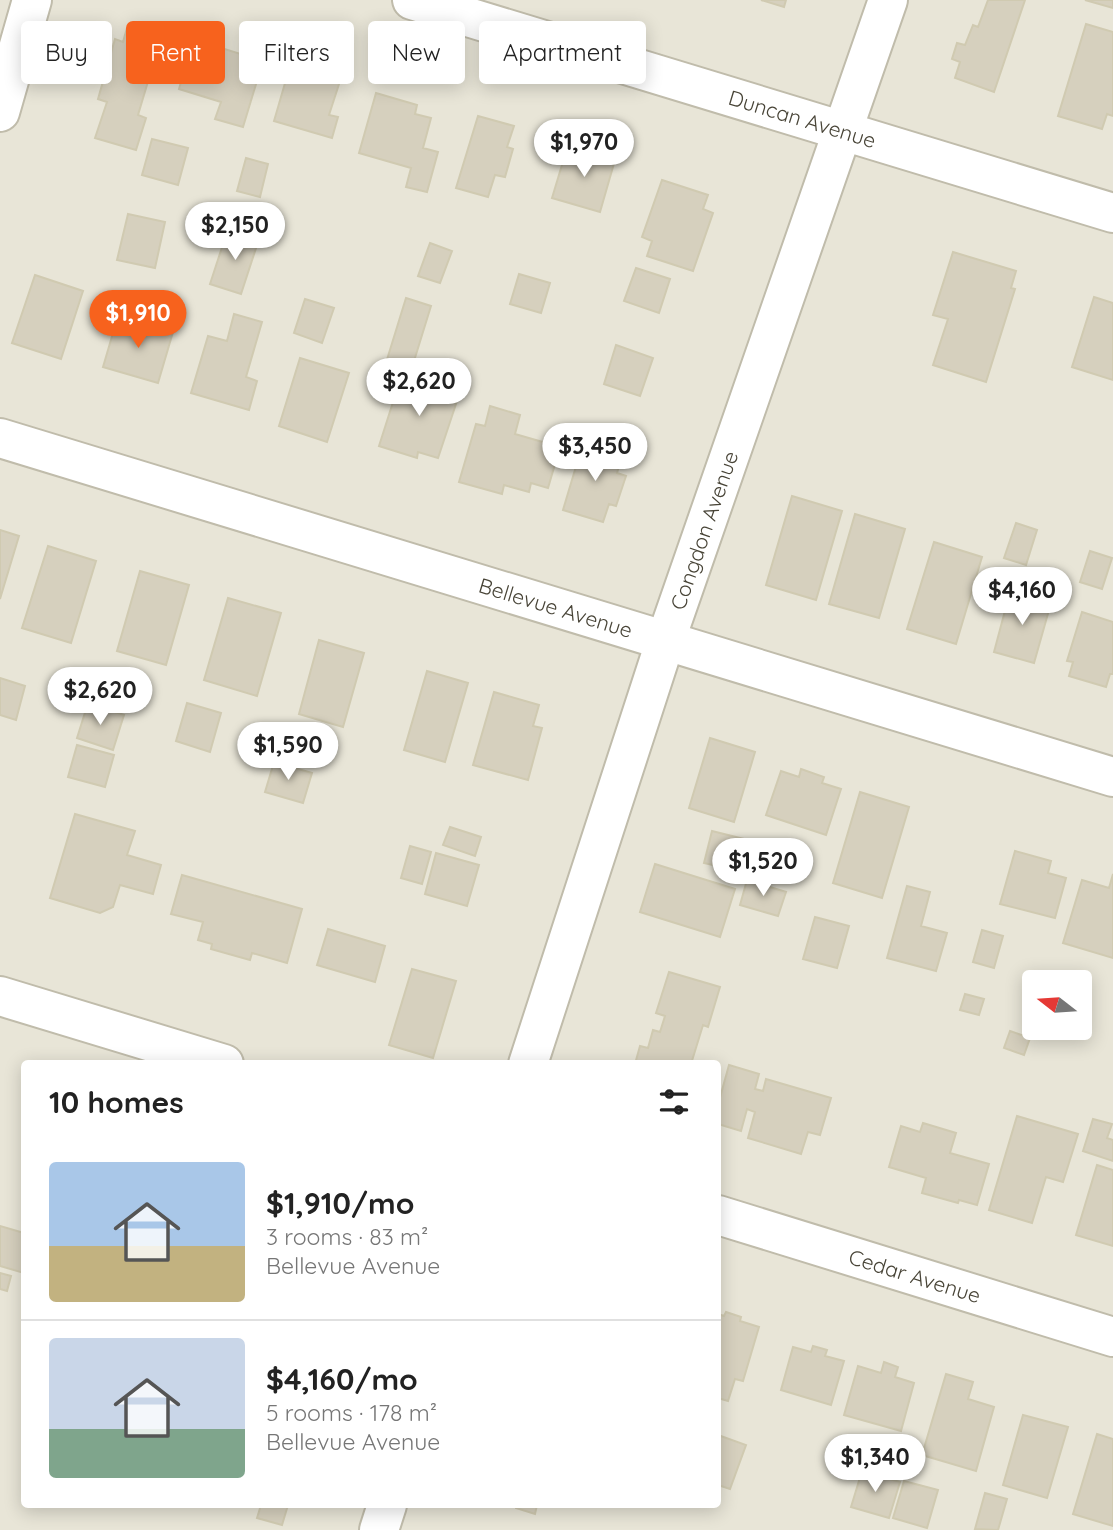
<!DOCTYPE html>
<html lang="en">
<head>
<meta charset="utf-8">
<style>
	:root { --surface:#fff; --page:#f6f6f6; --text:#222; --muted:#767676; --line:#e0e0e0; --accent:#f7621d }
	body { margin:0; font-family:Quicksand,sans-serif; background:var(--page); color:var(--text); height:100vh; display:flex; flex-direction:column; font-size:26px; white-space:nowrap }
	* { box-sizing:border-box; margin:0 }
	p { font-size:23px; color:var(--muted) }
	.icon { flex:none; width:38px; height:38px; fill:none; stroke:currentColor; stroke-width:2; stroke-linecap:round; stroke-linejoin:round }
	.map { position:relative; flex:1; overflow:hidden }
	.sheet { position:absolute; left:21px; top:1060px; width:700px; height:448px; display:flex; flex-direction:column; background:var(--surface); border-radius:7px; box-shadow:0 4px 18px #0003 }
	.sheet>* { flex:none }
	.banner { position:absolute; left:21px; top:21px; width:700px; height:63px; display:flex; gap:14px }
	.needle { width:46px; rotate:287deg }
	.controls { position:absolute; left:1022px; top:970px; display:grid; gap:14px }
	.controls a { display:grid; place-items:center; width:70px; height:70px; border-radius:7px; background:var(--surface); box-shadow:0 4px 18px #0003; font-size:35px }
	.price { position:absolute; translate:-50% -60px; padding:0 16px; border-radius:24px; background:#fff; color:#222; font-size:23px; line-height:46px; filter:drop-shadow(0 2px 4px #0008) }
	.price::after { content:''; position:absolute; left:50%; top:42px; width:21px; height:16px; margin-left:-10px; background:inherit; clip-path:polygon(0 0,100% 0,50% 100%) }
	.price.current { background:var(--accent); color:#fff }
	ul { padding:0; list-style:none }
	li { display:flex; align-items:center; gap:21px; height:175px; padding:0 28px }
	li+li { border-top:2px solid var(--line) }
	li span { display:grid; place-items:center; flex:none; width:196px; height:140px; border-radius:7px; color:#555 }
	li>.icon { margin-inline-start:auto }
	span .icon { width:84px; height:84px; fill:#fffc; stroke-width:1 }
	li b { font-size:30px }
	h2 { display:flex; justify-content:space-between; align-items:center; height:84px; padding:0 28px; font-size:30px }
	.chip { padding:0 24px; border-radius:7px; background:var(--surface); box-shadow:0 4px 18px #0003; font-size:24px; line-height:63px }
	.chip.current { background:var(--accent); color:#fff }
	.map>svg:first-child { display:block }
	.residential { fill:#e8e5d7; fill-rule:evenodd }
	.building { fill:#d6d0be; stroke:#d0cab1; stroke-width:2 }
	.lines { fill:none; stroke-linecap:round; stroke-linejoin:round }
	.minor-casing { stroke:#c0bcab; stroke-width:42 }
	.tertiary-casing { stroke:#c0bcab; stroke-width:42 }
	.minor { stroke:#fff; stroke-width:38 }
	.tertiary { stroke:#fff; stroke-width:38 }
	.labels { text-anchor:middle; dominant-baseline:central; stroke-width:6; stroke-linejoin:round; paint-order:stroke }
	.street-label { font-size:21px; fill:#484437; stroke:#fff }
</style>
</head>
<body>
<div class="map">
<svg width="1113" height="1530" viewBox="0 0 1113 1530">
	<rect width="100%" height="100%" fill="#f4f3e9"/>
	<path class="residential" d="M 0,0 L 1113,0 L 1113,1530 L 0,1530 ZM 1034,982 L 1080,982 L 1080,1027 L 1034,1027 ZM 24,1064 L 718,1064 L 718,1505 L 24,1505 Z"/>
	<path class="building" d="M 761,0 L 786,0 L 784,7 Z
		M 988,0 L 1025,0 L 994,92 L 955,78 L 960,62 L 952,59 L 957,43 L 965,45 L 973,25 L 978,27 Z
		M 1085,0 L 1113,0 L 1113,8 Z
		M 1086,24 L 1113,32 L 1113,116 L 1107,114 L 1102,129 L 1058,116 Z
		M 127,28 L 161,38 L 138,115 L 146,118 L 136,150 L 95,138 L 107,102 L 98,99 L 115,39 L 123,42 Z
		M 205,43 L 263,61 L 243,127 L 215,119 L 221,102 L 179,89 L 187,61 L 199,64 Z
		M 290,66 L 340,81 L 329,115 L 338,117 L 332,138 L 274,121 Z
		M 376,93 L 417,105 L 415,114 L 431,118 L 423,148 L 438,152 L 427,192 L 406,187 L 411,168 L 359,153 Z
		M 478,116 L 514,126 L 507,147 L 513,149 L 505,177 L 495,175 L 488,197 L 456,188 Z
		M 152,139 L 188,148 L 178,185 L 142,175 Z
		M 568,145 L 615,160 L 600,212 L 552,198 Z
		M 246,158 L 268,164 L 260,197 L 237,191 Z
		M 662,180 L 708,195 L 703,209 L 713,213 L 693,271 L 647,256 L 652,241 L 642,237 Z
		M 128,214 L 165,222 L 155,268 L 117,260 Z
		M 228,229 L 259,239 L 241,294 L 210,284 Z
		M 430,243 L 452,251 L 440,283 L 418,276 Z
		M 953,252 L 1016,271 L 1011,288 L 1015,289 L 986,382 L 933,365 L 948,319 L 933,315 Z
		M 636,268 L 670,279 L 659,313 L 624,301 Z
		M 519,274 L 550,283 L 541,313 L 510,304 Z
		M 35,275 L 83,291 L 61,359 L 12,343 Z
		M 1094,297 L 1113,303 L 1113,380 L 1072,367 Z
		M 406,298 L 431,306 L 410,374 L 385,366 Z
		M 305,299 L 334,308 L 322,343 L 294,333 Z
		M 234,314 L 262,322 L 246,377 L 257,381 L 249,410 L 191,393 L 208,336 L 227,341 Z
		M 118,316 L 173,332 L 158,383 L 103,367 Z
		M 616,345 L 653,358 L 640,396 L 604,384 Z
		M 300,358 L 349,373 L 327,442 L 279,426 Z
		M 401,377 L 418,382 L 419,379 L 460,392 L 438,458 L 418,452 L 417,458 L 379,446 Z
		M 490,406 L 520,415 L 515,434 L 560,447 L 548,488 L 531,483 L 529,492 L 504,485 L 502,494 L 459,482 L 476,424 L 485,426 Z
		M 583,443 L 622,456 L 617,473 L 626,476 L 616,506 L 609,504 L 603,522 L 563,510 Z
		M 792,496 L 842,511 L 816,600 L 766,585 Z
		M 855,514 L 905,529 L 879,618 L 829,604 Z
		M 1016,523 L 1037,530 L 1026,565 L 1004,558 Z
		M 0,530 L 19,536 L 0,599 Z
		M 934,542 L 982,557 L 956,644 L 907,629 Z
		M 48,546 L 96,561 L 71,643 L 22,628 Z
		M 1090,551 L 1112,558 L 1102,589 L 1080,582 Z
		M 140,571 L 189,585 L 166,665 L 117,651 Z
		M 1010,592 L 1051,603 L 1034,663 L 994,652 Z
		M 228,598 L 281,613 L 257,696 L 204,680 Z
		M 1082,612 L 1113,622 L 1113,674 L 1110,674 L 1106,687 L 1069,676 L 1073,662 L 1067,661 Z
		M 319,640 L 364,653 L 343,727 L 299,714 Z
		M 427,671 L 468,683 L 445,762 L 404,750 Z
		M 0,678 L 25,686 L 16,720 L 0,715 Z
		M 494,692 L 539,705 L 533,726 L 542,728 L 528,780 L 473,765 Z
		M 88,703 L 124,715 L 113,750 L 77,738 Z
		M 187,703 L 221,713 L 210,752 L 176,741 Z
		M 710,738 L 755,752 L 734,822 L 689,808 Z
		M 77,745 L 114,755 L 105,787 L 68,777 Z
		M 274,762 L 312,773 L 303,803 L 265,792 Z
		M 801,769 L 824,777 L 822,783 L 841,789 L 826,835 L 766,815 L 781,771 L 799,777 Z
		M 860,792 L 909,807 L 882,898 L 833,883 Z
		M 75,814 L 135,831 L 127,855 L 161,865 L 153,894 L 120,885 L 113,907 L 100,913 L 50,898 Z
		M 450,827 L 481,837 L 475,856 L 443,845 Z
		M 712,831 L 748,840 L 739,871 L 704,863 Z
		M 410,846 L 431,852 L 422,884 L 401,878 Z
		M 1015,851 L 1051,861 L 1048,873 L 1066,878 L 1055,918 L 1000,904 Z
		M 436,853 L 479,865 L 467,906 L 425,894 Z
		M 655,864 L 735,889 L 720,937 L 640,912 Z
		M 1113,874 L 1113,958 L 1063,943 L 1082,880 L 1109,888 Z
		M 182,875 L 302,909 L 287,963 L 252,953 L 250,960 L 211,949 L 212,944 L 198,940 L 203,922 L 171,914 Z
		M 747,880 L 786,892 L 778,916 L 740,905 Z
		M 907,886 L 930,892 L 921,926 L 947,933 L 936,971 L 887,958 Z
		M 815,917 L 849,926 L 837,968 L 803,959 Z
		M 328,929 L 385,946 L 375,982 L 317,965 Z
		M 982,930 L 1003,936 L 994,968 L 973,962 Z
		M 412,969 L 456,981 L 433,1058 L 389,1045 Z
		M 669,972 L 720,987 L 708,1027 L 703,1025 L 691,1064 L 635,1064 L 640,1046 L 648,1048 L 653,1030 L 660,1032 L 665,1016 L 656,1013 Z
		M 965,994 L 984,999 L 979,1015 L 960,1010 Z
		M 1010,1031 L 1030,1038 L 1024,1055 L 1004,1048 Z
		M 729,1065 L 759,1074 L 755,1089 L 763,1091 L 766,1079 L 831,1098 L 820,1135 L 808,1132 L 801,1154 L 748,1138 L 755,1112 L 747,1109 L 741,1131 L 718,1124 L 718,1105 Z
		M 1017,1116 L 1078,1134 L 1063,1182 L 1046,1177 L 1032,1223 L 989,1210 Z
		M 1093,1119 L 1112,1124 L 1107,1138 L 1113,1140 L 1113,1161 L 1083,1151 Z
		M 923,1123 L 956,1133 L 950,1153 L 989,1164 L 977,1205 L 959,1200 L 958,1203 L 922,1193 L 926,1178 L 889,1167 L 901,1126 L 920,1132 Z
		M 1097,1165 L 1113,1170 L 1113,1246 L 1076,1235 Z
		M 0,1226 L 24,1233 L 24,1273 L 0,1266 Z
		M 0,1273 L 11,1276 L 7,1291 L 0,1289 Z
		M 726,1312 L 741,1317 L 740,1321 L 759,1327 L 743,1381 L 735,1379 L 728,1401 L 718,1398 L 718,1314 L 724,1316 Z
		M 813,1346 L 827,1350 L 825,1356 L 844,1361 L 831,1405 L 781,1390 L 793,1347 L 811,1352 Z
		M 884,1362 L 898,1367 L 895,1377 L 914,1383 L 901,1431 L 844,1415 L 858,1366 L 881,1373 Z
		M 946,1374 L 973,1382 L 968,1399 L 994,1407 L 976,1471 L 922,1455 Z
		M 1023,1415 L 1068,1427 L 1047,1498 L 1003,1485 Z
		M 1097,1434 L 1113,1439 L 1113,1526 L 1073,1514 Z
		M 718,1435 L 746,1445 L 730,1489 L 718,1485 Z
		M 862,1471 L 900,1482 L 889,1518 L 851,1507 Z
		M 904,1481 L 938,1490 L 927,1528 L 893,1518 Z
		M 985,1493 L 1007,1499 L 998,1530 L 975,1529 Z
		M 261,1505 L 288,1505 L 282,1525 L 257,1518 Z
		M 516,1505 L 537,1505 L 535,1514 L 516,1508 Z"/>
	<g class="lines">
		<defs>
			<g id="minor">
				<path d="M 0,112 L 32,0"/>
				<path id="s1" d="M 0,438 L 1113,777"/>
				<path d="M 0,996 L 224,1064"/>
				<path id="s2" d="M 718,1215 L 1113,1337"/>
			</g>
			<g id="tertiary">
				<path id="s3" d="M 412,0 L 1113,213"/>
				<path id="s4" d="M 528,1064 L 665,642 L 888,0"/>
				<path d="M 379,1530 L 387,1505"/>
			</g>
		</defs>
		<use href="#minor" class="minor-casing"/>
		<use href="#tertiary" class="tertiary-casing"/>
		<use href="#minor" class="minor"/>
		<use href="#tertiary" class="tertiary"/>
	</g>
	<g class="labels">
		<g class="street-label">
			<text stroke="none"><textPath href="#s3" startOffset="408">Duncan Avenue</textPath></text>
			<text stroke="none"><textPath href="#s4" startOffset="562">Congdon Avenue</textPath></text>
			<text stroke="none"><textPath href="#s1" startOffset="581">Bellevue Avenue</textPath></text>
			<text stroke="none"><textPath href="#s2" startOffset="206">Cedar Avenue</textPath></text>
		</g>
	</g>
</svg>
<div class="controls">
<a><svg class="needle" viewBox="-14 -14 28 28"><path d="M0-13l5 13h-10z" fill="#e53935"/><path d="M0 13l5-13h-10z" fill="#767676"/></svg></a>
</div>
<b class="price" style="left:584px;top:179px">$1,970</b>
<b class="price" style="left:235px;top:262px">$2,150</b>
<b class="price current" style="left:138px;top:350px">$1,910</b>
<b class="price" style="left:419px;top:418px">$2,620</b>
<b class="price" style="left:595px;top:483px">$3,450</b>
<b class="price" style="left:1022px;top:627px">$4,160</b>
<b class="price" style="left:100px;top:727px">$2,620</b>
<b class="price" style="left:288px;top:782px">$1,590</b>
<b class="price" style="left:763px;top:898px">$1,520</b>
<b class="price" style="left:875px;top:1494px">$1,340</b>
<div class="banner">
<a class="chip">Buy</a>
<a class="chip current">Rent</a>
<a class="chip">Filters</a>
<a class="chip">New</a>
<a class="chip">Apartment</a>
</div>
<section class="sheet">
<h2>10 homes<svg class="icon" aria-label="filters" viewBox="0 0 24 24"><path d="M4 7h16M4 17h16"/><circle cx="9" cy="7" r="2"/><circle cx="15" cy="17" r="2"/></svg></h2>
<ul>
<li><span style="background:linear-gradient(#a9c7e8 60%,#c2b280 0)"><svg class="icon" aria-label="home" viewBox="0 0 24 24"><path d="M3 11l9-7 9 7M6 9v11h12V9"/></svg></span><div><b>$1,910/mo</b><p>3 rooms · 83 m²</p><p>Bellevue Avenue</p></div></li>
<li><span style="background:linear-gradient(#c9d6e8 65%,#7fa58c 0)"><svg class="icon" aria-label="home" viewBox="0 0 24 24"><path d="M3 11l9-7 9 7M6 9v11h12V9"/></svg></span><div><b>$4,160/mo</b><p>5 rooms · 178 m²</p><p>Bellevue Avenue</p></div></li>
</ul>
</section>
</div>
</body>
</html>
